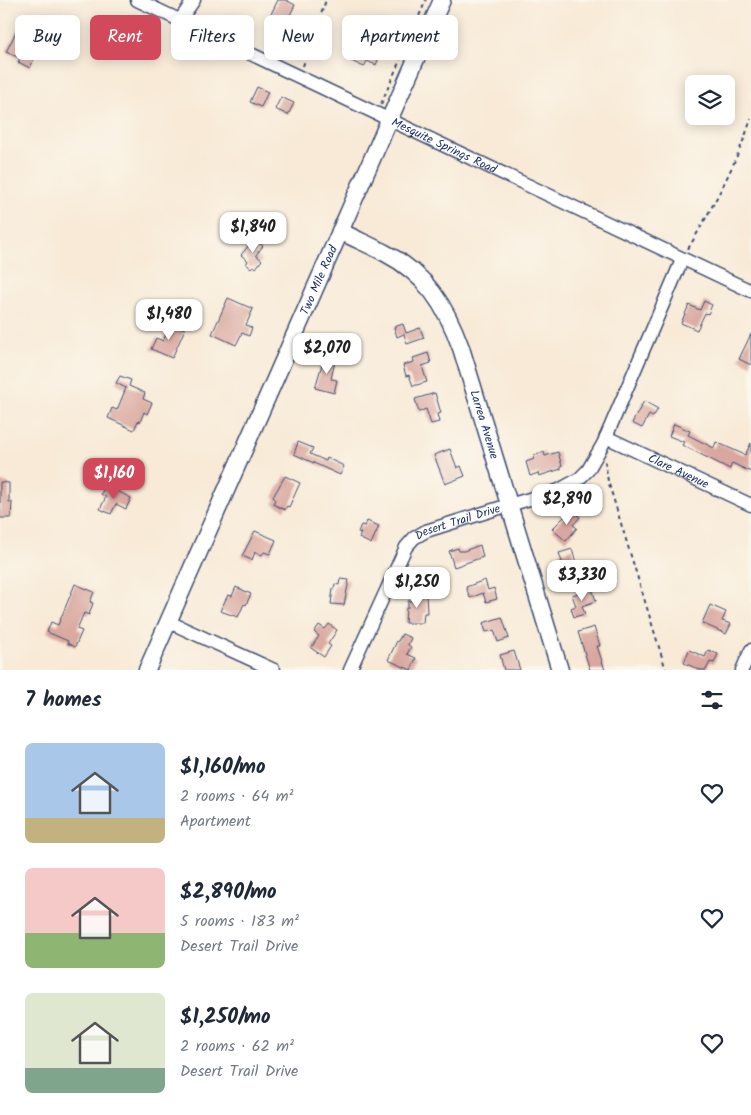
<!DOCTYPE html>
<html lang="en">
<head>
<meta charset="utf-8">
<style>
	:root { --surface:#fff; --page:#f6f6f7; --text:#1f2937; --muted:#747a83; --accent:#d1495b }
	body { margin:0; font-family:Kalam,sans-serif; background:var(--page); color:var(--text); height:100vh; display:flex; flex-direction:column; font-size:19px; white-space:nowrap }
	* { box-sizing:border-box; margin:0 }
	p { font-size:16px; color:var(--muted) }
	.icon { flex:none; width:28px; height:28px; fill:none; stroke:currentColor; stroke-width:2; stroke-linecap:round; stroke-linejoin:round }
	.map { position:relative; height:670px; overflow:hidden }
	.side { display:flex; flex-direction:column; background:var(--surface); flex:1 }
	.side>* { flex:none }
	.guide { position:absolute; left:15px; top:15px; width:500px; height:45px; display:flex; gap:10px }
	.tools { position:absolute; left:685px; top:75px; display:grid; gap:10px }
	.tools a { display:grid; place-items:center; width:50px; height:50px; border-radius:8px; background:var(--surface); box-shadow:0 2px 12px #0003; font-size:25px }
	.price { position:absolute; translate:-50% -42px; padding:0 11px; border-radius:10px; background:#fff; color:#222; font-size:16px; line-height:32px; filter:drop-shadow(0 1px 2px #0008) }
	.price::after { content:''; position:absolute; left:50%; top:30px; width:15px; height:11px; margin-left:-8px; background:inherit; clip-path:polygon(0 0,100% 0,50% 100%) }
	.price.current { background:var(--accent); color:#fff }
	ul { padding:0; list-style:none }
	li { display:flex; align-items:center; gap:15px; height:125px; padding:0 25px }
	li span { display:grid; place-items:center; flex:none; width:140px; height:100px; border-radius:8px; color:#555 }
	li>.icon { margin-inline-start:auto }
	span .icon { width:60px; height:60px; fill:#fffc; stroke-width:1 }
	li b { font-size:21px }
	h2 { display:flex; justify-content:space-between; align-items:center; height:60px; padding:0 25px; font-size:21px }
	.pill { padding:0 18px; border-radius:8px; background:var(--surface); box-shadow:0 2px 12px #0003; font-size:18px; line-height:45px }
	.pill.current { background:var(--accent); color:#fff }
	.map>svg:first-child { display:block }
	.building { fill:#d9a79f }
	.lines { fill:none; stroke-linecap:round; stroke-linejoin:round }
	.minor-casing { stroke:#3c4b70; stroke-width:15 }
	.major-casing { stroke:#3c4b70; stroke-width:19 }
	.path { stroke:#3c4b70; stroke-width:2; stroke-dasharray:4 4; stroke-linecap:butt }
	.minor { stroke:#fff; stroke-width:12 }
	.major { stroke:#fff; stroke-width:16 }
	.labels { text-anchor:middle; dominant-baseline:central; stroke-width:4.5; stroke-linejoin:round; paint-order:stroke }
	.street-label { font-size:12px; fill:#1b2f5e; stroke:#fbf7ec }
</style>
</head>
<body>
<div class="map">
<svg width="751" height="670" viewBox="0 0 751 670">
	<rect width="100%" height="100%" fill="#fbf7ec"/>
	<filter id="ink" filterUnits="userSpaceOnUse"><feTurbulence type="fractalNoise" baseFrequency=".02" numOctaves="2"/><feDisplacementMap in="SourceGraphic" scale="10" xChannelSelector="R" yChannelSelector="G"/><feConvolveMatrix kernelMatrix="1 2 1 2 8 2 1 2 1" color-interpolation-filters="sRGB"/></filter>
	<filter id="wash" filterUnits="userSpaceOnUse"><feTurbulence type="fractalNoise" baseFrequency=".0096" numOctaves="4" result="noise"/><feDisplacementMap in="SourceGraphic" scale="20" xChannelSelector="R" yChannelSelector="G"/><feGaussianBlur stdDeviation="1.12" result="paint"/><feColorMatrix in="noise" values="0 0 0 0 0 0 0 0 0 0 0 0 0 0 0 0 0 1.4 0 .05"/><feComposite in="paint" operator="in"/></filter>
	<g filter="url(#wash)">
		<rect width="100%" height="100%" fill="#f8ead7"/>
		<g id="blocks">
			<path class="building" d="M 278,0 L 286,0 L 295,5 L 289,17 L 295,20 L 286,37 L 270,28 L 274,19 L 270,16 Z
				M 19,26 L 34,33 L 25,51 L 35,56 L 30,68 L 18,62 L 20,58 L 6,52 Z
				M 355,36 L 383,48 L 376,65 L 367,61 L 364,67 L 345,58 Z
				M 257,87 L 268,92 L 261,107 L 250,102 Z
				M 281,97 L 294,103 L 288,115 L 275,109 Z
				M 254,239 L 263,246 L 256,255 L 262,260 L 256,268 L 253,266 L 251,268 L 246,264 L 248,261 L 241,255 Z
				M 228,298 L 253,309 L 246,325 L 252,328 L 249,336 L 242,333 L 236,345 L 212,334 Z
				M 704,301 L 712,305 L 708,314 L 705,313 L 697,330 L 681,323 L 689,305 L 700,310 Z
				M 171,323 L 185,329 L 172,358 L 151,349 L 156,338 L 163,341 Z
				M 403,324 L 406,333 L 420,328 L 424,338 L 407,344 L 404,334 L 397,337 L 394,327 Z
				M 751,334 L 751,365 L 739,359 Z
				M 428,353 L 431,363 L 422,366 L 427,382 L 413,386 L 409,375 L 406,376 L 403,365 L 414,362 L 413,358 Z
				M 325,354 L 336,357 L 331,379 L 337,380 L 334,393 L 315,388 Z
				M 120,376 L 131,380 L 129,386 L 145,393 L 143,399 L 152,403 L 147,414 L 144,412 L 140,422 L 138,421 L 134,430 L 108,418 L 112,408 L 117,410 L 126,388 L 116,383 Z
				M 435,393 L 441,413 L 437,414 L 439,422 L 431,424 L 426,409 L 419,412 L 415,399 Z
				M 644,401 L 658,409 L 653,417 L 649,415 L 642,428 L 632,423 Z
				M 674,424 L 690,431 L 688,435 L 714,448 L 716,442 L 745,455 L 751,443 L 751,472 L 732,463 L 730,469 L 682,445 L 684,442 L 669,436 Z
				M 298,442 L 313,448 L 310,454 L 326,461 L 327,458 L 344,466 L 340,475 L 294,454 Z
				M 450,449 L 457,468 L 461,466 L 465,476 L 445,484 L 434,455 Z
				M 544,452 L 545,456 L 558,452 L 562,466 L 561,466 L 561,469 L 539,476 L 538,473 L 530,476 L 526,462 L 534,459 L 533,456 Z
				M 285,476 L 300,483 L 289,507 L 287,506 L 285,510 L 273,504 L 275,499 L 273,497 Z
				M 0,482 L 9,483 L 9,502 L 12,502 L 11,518 L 0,518 Z
				M 105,485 L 131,498 L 126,509 L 116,504 L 111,514 L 100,509 L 106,497 L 101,494 Z
				M 573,510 L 580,517 L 573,525 L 577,528 L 566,541 L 552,529 L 565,516 L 567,517 Z
				M 367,521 L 379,526 L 371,544 L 359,538 L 361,533 L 358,532 L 361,525 L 365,526 Z
				M 255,531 L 276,540 L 270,554 L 264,552 L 262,555 L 255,552 L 252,560 L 242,556 Z
				M 480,545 L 483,557 L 454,567 L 449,551 L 458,548 L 459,551 L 464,551 Z
				M 572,549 L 579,574 L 562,579 L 558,566 L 563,565 L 559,553 Z
				M 340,579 L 349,580 L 344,605 L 331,604 L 333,588 L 334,588 L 335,584 L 339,585 Z
				M 485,580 L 488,590 L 494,588 L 497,599 L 486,602 L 483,593 L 470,598 L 466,587 Z
				M 75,584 L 94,592 L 90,602 L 93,603 L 89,615 L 84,613 L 77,629 L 82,631 L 75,647 L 67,643 L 68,641 L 47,632 L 51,622 L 58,625 Z
				M 236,587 L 251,594 L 246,605 L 244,604 L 238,617 L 220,611 L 228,595 L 232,596 Z
				M 592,589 L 596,601 L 582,606 L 585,614 L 574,617 L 571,608 L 576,606 L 572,595 Z
				M 415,593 L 426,593 L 427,613 L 424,613 L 423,623 L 405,623 L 406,608 L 408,608 L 408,601 L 415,601 Z
				M 710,605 L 726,612 L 722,621 L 731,624 L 726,634 L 702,623 Z
				M 502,617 L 509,638 L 498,642 L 494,630 L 486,632 L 483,623 Z
				M 329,624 L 337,630 L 328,644 L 331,646 L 324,657 L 311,648 L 319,636 L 314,632 L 319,625 L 325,629 Z
				M 594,627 L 600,646 L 597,646 L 605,670 L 590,670 L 578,632 Z
				M 402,634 L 411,638 L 408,645 L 411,647 L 407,654 L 416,658 L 411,670 L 388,660 L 397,641 L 398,641 Z
				M 689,650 L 705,657 L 708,650 L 718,654 L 714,663 L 710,662 L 706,670 L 700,670 L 684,663 Z
				M 514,651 L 520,670 L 504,670 L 500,655 Z"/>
		</g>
	</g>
	<g filter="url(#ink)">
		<use href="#blocks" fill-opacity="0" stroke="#3c4b70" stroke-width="1"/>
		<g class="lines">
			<defs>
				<g id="minor">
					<path id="s1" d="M 137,0 L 751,291"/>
					<path d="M 180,20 L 194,0"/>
					<path id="s2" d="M 606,437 L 751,505"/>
					<path d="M 169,622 L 274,670"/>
					<path id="s3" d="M 350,670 L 406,547 L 414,538 L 426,531 L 509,505 L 557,491 L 579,479 L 588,470 L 603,444 L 682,260"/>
					<path d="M 742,670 L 751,650"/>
				</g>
				<g id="major">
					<path id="s4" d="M 340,231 C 355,239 370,245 385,253 C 426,274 446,306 461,348 L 560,670"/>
					<path id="s5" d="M 147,670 L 442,0"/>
				</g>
			</defs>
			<use href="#minor" class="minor-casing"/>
			<use href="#major" class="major-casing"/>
			<path class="path" d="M 303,66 L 326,0
				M 381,104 L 426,0
				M 688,249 C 712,208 736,165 751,119
				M 605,461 L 608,481 L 666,670"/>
			<use href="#minor" class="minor"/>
			<use href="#major" class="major"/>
		</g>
	</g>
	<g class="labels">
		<g class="street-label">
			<text stroke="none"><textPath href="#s1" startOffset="340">Mesquite Springs Road</textPath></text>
			<text stroke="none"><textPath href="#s5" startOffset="426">Two Mile Road</textPath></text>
			<text stroke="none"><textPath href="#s4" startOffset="255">Larrea Avenue</textPath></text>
			<text stroke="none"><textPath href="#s2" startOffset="80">Clare Avenue</textPath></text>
			<text stroke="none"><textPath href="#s3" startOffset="194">Desert Trail Drive</textPath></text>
		</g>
	</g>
</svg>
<div class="tools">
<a><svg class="icon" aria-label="layers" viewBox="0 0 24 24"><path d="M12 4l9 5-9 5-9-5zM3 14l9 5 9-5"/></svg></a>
</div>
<b class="price" style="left:253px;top:254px">$1,840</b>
<b class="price" style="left:169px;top:341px">$1,480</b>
<b class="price" style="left:327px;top:375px">$2,070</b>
<b class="price current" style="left:114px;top:500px">$1,160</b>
<b class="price" style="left:567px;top:526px">$2,890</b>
<b class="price" style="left:582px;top:602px">$3,330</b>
<b class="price" style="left:417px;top:609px">$1,250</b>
<div class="guide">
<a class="pill">Buy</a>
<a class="pill current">Rent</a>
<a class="pill">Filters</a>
<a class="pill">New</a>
<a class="pill">Apartment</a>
</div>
</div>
<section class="side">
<h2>7 homes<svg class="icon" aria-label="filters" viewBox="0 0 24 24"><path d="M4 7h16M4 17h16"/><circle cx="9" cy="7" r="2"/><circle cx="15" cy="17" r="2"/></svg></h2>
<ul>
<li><span style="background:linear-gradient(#a9c7e8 75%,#c2b280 0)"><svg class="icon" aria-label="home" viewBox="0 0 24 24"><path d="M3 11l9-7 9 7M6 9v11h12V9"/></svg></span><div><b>$1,160/mo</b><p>2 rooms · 64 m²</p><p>Apartment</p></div><svg class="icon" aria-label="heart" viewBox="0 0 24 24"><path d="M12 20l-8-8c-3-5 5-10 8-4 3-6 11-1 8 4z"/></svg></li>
<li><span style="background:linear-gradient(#f6c9c9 65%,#8fb573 0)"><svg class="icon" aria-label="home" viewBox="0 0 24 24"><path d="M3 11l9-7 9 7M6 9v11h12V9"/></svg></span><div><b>$2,890/mo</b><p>5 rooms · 183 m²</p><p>Desert Trail Drive</p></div><svg class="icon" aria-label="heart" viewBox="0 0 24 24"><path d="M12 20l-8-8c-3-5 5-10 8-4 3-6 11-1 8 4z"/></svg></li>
<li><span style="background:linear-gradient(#dfe7d0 75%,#7fa58c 0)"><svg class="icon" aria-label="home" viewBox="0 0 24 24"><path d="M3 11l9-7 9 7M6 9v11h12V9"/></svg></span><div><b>$1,250/mo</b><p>2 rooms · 62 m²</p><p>Desert Trail Drive</p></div><svg class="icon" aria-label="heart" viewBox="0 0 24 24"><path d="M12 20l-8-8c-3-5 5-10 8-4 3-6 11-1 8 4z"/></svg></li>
</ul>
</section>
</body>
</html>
